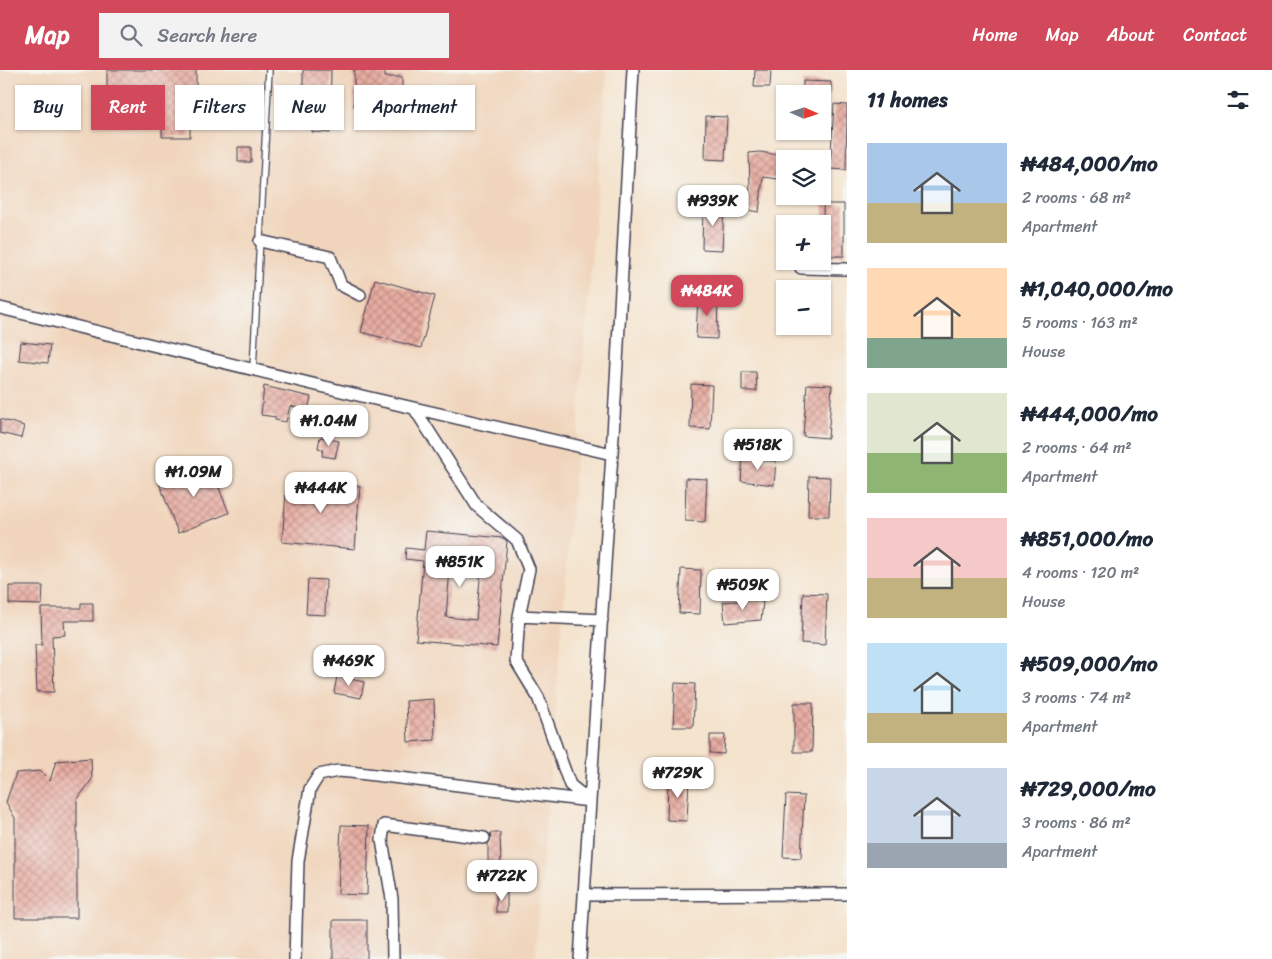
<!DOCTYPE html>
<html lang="en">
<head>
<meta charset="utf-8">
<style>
	:root { --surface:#fff; --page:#f2f2f3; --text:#1f2937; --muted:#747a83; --accent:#d1495b }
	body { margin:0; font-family:Sriracha,sans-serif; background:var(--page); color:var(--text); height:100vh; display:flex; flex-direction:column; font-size:19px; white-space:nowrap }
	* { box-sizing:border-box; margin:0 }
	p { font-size:16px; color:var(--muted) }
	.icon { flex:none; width:28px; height:28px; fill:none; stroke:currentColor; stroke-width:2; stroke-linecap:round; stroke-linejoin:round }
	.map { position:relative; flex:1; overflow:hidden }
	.panel { display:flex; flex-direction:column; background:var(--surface); width:425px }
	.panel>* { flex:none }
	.hud { position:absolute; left:15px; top:15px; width:475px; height:45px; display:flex; gap:10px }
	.needle { width:32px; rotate:93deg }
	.tools { position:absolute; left:776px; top:15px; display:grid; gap:10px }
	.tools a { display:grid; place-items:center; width:55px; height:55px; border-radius:0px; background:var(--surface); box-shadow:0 1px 4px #0004; font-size:25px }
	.price { position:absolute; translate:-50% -42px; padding:0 11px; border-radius:10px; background:#fff; color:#222; font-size:16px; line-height:32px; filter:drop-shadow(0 1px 2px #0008) }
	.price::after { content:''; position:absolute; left:50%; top:30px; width:15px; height:11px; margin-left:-8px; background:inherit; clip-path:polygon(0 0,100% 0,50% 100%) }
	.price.active { background:var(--accent); color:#fff }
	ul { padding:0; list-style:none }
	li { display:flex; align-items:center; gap:15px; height:125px; padding:0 20px }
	li span { display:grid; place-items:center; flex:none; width:140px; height:100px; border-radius:0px; color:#555 }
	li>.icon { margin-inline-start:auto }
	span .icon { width:60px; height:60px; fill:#fffc; stroke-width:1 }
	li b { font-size:21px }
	h2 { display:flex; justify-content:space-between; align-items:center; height:60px; padding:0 20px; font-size:21px }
	.tag { padding:0 18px; border-radius:0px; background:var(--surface); box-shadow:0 1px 4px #0004; font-size:18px; line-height:45px }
	.tag.active { background:var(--accent); color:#fff }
	header { display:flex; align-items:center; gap:30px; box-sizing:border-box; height:70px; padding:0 25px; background:var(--accent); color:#fff }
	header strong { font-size:24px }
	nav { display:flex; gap:28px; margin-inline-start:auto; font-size:18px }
	.search { width:350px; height:45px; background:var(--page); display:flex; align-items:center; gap:12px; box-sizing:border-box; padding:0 18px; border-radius:0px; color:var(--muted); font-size:19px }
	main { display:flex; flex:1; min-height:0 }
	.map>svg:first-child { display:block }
	.built { fill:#f0d5bc }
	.building { fill:url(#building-cross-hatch); fill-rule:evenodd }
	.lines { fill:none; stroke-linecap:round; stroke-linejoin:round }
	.lane-casing { stroke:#423f51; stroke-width:8 }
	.street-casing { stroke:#423f51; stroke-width:14 }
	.lane { stroke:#fff; stroke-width:5.5 }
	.street { stroke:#fff; stroke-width:11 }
</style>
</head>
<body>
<header>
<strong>Map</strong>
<div class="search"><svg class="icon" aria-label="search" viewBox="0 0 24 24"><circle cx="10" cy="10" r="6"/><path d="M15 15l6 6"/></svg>Search here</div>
<nav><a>Home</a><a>Map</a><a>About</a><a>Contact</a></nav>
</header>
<main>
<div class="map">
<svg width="847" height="889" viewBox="0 0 847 889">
	<defs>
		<pattern id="building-cross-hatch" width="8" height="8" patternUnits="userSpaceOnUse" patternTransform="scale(1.25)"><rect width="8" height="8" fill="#e8ada2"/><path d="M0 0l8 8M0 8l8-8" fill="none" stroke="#bc8c85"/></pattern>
	</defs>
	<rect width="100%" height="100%" fill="#f6f6f2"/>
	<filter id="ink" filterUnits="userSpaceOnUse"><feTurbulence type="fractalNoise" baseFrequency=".02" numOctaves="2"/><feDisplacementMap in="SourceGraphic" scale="10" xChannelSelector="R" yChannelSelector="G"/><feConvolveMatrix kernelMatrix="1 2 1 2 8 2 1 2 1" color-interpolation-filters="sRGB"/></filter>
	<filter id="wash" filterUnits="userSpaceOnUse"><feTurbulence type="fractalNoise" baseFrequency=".0096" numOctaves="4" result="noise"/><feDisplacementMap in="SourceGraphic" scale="20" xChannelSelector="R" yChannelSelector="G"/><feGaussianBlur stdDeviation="1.12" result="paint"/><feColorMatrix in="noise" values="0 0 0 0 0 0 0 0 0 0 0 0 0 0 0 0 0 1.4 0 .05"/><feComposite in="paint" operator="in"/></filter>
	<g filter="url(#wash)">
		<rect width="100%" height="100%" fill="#f4e3cd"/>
		<path class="built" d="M 0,0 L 607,0 L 535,889 L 0,889 Z"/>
		<g id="blocks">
			<path class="building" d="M 107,0 L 196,0 L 196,42 L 190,42 L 190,67 L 162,67 L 162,56 L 107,56 Z
				M 303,0 L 331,0 L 330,63 L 312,62 L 313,23 L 303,23 Z
				M 354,0 L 385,0 L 385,7 L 402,7 L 402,37 L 354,37 Z
				M 755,0 L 771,0 L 770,17 L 754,17 Z
				M 803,11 L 831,12 L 831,24 L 803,24 Z
				M 239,27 L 254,27 L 254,46 L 238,46 Z
				M 834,34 L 847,35 L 846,100 L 830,99 Z
				M 706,46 L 727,47 L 725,90 L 705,89 Z
				M 238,77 L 251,77 L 251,92 L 238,92 Z
				M 760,82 L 785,86 L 785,110 L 763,107 L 759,142 L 747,140 L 750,116 L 749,83 Z
				M 823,134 L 844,134 L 844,186 L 824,186 Z
				M 703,135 L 724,136 L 722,180 L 702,179 Z
				M 375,209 L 435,226 L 421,278 L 361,262 Z
				M 698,225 L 718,226 L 717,269 L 696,268 Z
				M 21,272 L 50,275 L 48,293 L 19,290 Z
				M 742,302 L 756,302 L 757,321 L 742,321 Z
				M 691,314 L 712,315 L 710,359 L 690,358 Z
				M 807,314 L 832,315 L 828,368 L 803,366 Z
				M 264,316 L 311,327 L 308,340 L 290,336 L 286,352 L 275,350 L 276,347 L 261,345 Z
				M 0,349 L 24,356 L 21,368 L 0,363 Z
				M 320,367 L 339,371 L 335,388 L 322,386 L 323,379 L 318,378 Z
				M 743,386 L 756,387 L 756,390 L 776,391 L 774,415 L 741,411 Z
				M 209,393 L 229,443 L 178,463 L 159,413 Z
				M 809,406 L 830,407 L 829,446 L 808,446 Z
				M 686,408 L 707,409 L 705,452 L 685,451 Z
				M 287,410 L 360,416 L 355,479 L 282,472 Z
				M 426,461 L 503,468 L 507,471 L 497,577 L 416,570 L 423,491 L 405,489 L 406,478 L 424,480 ZM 451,487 L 482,490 L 476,550 L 446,547 Z
				M 681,499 L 701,500 L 700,544 L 679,543 Z
				M 308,509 L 326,510 L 325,545 L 306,544 Z
				M 9,516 L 43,516 L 42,535 L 9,534 Z
				M 803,523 L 827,524 L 825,575 L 801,573 Z
				M 750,530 L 763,532 L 761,550 L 725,553 L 723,532 Z
				M 81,533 L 93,533 L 93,551 L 64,551 L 65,565 L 52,566 L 54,622 L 37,622 L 35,575 L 42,575 L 41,538 L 81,538 Z
				M 337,606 L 364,612 L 361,628 L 334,623 Z
				M 675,613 L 695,614 L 693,657 L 673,657 Z
				M 434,629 L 435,670 L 408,672 L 406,631 Z
				M 794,633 L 813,633 L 812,682 L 794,682 Z
				M 710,665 L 725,665 L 724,684 L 710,683 Z
				M 91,688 L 92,709 L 77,730 L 77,848 L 15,848 L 15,748 L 6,732 L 16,703 L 40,701 L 50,711 L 56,691 Z
				M 668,707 L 689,707 L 687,751 L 667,750 Z
				M 786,725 L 804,726 L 801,788 L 783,787 Z
				M 341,755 L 369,756 L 367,825 L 338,824 Z
				M 490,763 L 500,763 L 501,796 L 488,796 L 488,774 L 491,768 Z
				M 496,822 L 507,822 L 507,842 L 496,842 Z
				M 333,850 L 367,850 L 367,889 L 333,889 Z"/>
		</g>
	</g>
	<g filter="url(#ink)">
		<use href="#blocks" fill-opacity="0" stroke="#423f51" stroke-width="1"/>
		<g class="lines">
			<defs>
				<path id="lane" d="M 253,299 L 269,0"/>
				<path id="street" d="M 260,171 L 330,187 L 341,215 L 360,225
					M 801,198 L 847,199
					M 0,238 L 366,327 L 612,384
					M 414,338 L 477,436 L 517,470 L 529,499 L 519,546 L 602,550
					M 519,546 L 516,591 L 538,627 L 570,715 L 590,731
					M 584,825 L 847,824
					M 295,889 L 298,791 L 310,719 L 319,705 L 338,701 L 350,702 L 590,731
					M 393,889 L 392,829 L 382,770 L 384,755 L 484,768
					M 580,889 L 612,384 L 633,0"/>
			</defs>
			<use href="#lane" class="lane-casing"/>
			<use href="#street" class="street-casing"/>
			<use href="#lane" class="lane"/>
			<use href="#street" class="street"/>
		</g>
	</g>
</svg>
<div class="tools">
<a><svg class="needle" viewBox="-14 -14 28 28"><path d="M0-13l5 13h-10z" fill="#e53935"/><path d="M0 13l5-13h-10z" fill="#747a83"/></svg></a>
<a><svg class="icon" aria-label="layers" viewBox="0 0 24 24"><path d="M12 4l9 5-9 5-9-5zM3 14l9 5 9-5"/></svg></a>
<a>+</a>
<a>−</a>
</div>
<b class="price" style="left:713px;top:157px">₦939K</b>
<b class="price active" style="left:707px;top:247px">₦484K</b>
<b class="price" style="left:329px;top:377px">₦1.04M</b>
<b class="price" style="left:758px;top:401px">₦518K</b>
<b class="price" style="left:194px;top:428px">₦1.09M</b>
<b class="price" style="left:321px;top:444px">₦444K</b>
<b class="price" style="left:460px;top:518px">₦851K</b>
<b class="price" style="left:743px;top:541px">₦509K</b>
<b class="price" style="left:349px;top:617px">₦469K</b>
<b class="price" style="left:678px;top:729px">₦729K</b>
<b class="price" style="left:502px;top:832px">₦722K</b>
<div class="hud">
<a class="tag">Buy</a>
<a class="tag active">Rent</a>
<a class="tag">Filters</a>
<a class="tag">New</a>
<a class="tag">Apartment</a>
</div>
</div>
<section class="panel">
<h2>11 homes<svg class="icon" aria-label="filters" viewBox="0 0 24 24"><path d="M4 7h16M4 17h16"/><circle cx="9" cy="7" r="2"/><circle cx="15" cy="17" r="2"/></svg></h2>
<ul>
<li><span style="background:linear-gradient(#a9c7e8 60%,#c2b280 0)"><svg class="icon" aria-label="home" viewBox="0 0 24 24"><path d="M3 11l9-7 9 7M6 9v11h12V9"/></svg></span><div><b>₦484,000/mo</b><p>2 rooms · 68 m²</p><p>Apartment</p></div></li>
<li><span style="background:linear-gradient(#ffd9b3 70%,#7fa58c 0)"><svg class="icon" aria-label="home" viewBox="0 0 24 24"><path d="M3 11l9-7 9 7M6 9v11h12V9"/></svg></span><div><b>₦1,040,000/mo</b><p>5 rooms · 163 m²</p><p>House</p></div></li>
<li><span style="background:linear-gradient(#dfe7d0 60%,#8fb573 0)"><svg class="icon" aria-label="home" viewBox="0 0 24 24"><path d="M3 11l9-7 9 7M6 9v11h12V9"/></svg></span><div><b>₦444,000/mo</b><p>2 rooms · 64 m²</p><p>Apartment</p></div></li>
<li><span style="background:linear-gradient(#f6c9c9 60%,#c2b280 0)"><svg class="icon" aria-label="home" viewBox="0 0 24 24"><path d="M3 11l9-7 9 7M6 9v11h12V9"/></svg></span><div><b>₦851,000/mo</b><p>4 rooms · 120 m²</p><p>House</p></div></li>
<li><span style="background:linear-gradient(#bfe0f5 70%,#c2b280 0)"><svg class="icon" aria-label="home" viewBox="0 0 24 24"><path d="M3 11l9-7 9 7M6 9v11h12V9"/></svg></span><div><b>₦509,000/mo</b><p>3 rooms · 74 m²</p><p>Apartment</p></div></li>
<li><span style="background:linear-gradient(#c9d6e8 75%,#9aa5b1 0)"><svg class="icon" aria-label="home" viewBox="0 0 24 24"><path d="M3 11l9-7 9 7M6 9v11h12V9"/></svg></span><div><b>₦729,000/mo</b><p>3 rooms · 86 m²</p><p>Apartment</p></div></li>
</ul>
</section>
</main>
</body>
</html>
